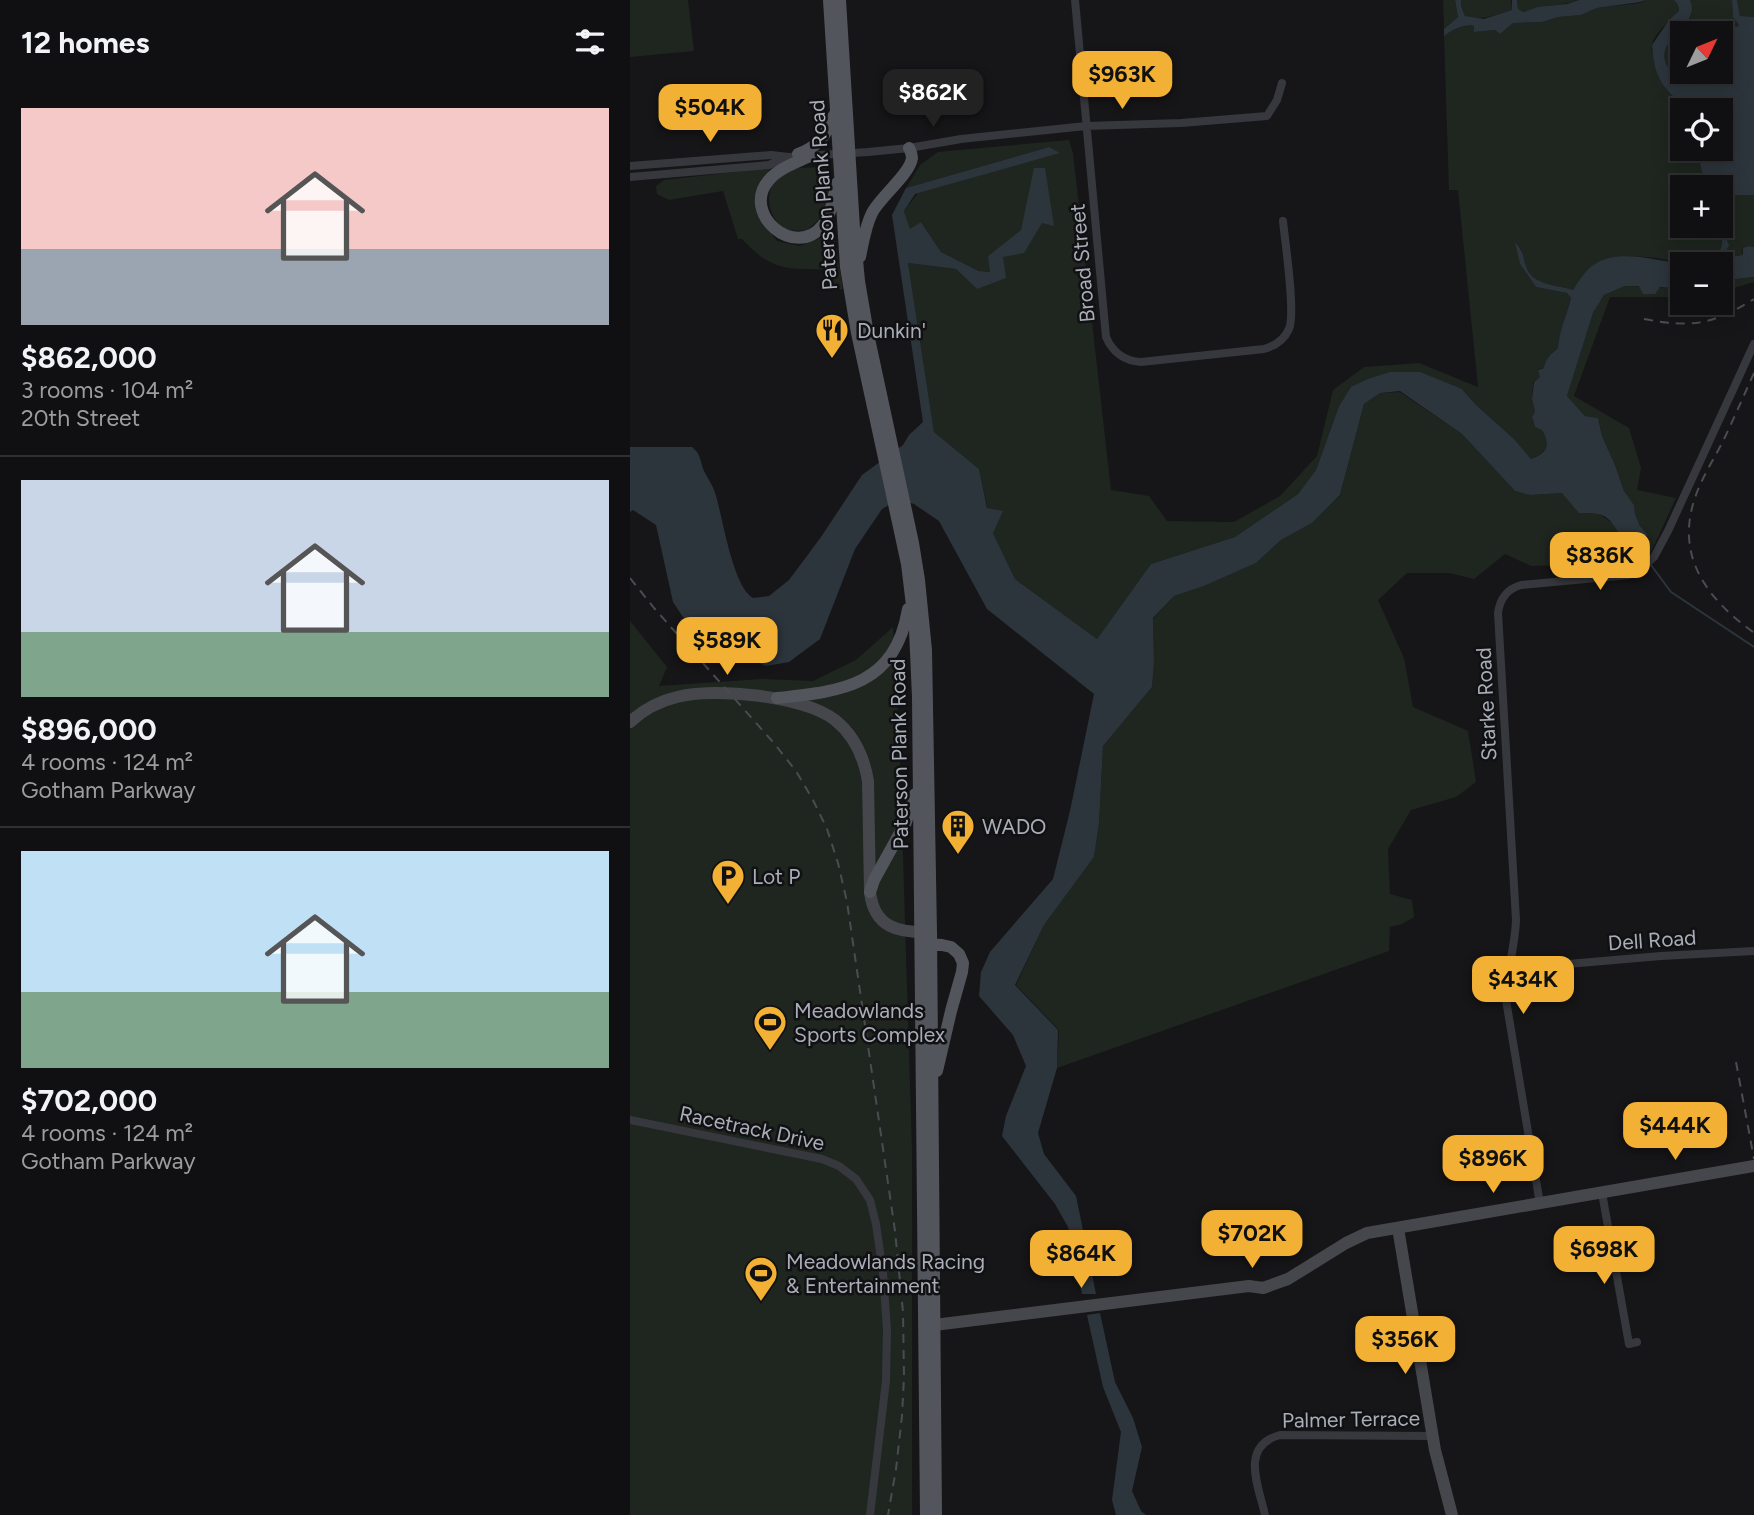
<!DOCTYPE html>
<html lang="en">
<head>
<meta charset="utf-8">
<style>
	:root { --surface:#101012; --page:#1e1e20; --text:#f1f3f6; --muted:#9c9d9f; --line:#303032; --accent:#f2b134 }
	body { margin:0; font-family:Figtree,sans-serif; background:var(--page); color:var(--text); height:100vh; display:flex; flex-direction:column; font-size:26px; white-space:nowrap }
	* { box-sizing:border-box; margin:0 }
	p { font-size:23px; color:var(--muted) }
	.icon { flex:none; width:38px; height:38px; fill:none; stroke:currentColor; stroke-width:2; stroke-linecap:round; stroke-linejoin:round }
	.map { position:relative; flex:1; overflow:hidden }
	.drawer { display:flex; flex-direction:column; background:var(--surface); width:630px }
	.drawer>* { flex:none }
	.needle { width:46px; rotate:47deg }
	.tools { position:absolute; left:1040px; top:21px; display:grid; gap:14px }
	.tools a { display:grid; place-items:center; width:63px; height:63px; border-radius:0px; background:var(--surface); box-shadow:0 4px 18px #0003,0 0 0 2px var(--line); font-size:35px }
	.price { position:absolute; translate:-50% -60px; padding:0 16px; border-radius:14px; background:var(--accent); color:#111; font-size:23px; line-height:46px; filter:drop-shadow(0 2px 4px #0008) }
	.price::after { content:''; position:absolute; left:50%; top:42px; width:21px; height:16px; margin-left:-10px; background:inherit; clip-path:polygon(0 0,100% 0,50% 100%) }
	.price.selected { background:#222; color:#fff }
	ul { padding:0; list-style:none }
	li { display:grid; align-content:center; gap:14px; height:371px; padding:0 21px }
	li+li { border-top:2px solid var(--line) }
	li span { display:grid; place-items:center; height:217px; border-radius:0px; color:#555 }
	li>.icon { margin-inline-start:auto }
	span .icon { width:126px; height:126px; fill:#fffc; stroke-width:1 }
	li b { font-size:30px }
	h2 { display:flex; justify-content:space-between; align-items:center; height:84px; padding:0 21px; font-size:30px }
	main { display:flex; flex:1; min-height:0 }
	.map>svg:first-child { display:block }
	.green { fill:#1e261f }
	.water { fill:#2c353c }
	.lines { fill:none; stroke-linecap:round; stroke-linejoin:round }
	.stream { stroke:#2c353c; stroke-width:2 }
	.street { stroke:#37383d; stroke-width:8 }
	.secondary { stroke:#45474d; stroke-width:12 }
	.primary { stroke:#53555c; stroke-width:12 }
	.rail { stroke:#4a4c52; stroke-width:2; stroke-dasharray:9 7; stroke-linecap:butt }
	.labels { text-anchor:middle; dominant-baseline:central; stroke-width:5; stroke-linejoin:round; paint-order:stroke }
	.street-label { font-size:21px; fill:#a8adb8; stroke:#111113 }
	.poi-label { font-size:21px; fill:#a8adb8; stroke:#111113; text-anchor:start }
</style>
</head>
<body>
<main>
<section class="drawer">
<h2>12 homes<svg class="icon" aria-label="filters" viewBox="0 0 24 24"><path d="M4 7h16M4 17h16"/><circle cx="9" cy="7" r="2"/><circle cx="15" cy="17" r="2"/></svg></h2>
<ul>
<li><span style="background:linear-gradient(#f6c9c9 65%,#9aa5b1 0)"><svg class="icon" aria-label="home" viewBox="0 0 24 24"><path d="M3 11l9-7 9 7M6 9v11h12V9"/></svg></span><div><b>$862,000</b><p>3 rooms · 104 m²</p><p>20th Street</p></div></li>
<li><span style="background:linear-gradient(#c9d6e8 70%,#7fa58c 0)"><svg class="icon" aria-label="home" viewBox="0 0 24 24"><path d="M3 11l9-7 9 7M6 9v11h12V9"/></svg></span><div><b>$896,000</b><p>4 rooms · 124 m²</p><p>Gotham Parkway</p></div></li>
<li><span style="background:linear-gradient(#bfe0f5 65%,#7fa58c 0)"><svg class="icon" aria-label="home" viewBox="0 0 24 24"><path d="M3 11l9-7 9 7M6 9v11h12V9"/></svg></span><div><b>$702,000</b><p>4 rooms · 124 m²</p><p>Gotham Parkway</p></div></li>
</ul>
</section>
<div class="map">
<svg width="1124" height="1515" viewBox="0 0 1124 1515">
	<rect width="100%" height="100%" fill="#161618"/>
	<path class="green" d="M 0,0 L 58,0 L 64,51 L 0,57 Z
		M 813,0 L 825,0 L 828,17 L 814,29 Z
		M 831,0 L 881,0 L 882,10 C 866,15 852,21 835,16 L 831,6 Z
		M 887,0 L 948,0 C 930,6 911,6 892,12 L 888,9 Z
		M 1016,0 L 1044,0 L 1048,5 L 1049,11 C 1041,21 1025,31 1022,45 C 1021,49 1022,53 1023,56 C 1025,80 1040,95 1058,110 L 1052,110 L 1052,149 L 1067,149 C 1069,163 1075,177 1085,187 L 1052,187 L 1052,226 L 1061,226 C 1070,233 1083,232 1092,239 C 1092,249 1086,260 1075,263 C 1063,267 1050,263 1038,260 C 1016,256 989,254 968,263 C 957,267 950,280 943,290 C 926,285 900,285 895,264 C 893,254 893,250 886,243 L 890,264 L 906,287 L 937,293 L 941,297 C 937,315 929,330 928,348 C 921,354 915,359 914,368 L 908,369 L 910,377 L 903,382 L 902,399 L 905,411 L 902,417 L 905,427 L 912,430 C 921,445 917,452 901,459 L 884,439 L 846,405 L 832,389 L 721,387 L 709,406 L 686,470 L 668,494 L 605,537 L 521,564 L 467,639 L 385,579 L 363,533 L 349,469 L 304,432 L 278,263 L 326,269 L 347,289 L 373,257 L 412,222 L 424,226 L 396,213 L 391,230 L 358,256 L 361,272 L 350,271 L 311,252 L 291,222 L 280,230 L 274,211 L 288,193 L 429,153 L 419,147 L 276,188 L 290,165 L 308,152 L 439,140 L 443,153 L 481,490 L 519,496 L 537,521 L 604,522 L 650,496 L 687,456 L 703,390 L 734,367 L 789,363 L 848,387 L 828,190 L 819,190 L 814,36 C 823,30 833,25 844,26 L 844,32 L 865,30 L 870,34 L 883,23 L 912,22 L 928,17 L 950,15 L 967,8 L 1010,3 Z
		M 1060,0 L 1102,0 L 1103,17 L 1109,25 L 1107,27 L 1101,27 L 1096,23 L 1079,33 L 1052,33 L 1052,72 L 1056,72 L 1053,78 L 1047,78 C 1008,41 1075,31 1060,0 Z
		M 1107,0 L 1124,0 L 1124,17 L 1110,16 Z
		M 197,167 L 199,194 L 191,218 L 176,231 C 171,230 164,231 159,230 C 135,222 132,184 154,172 C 166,166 184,168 197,167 Z
		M 141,168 L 128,188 L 130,220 L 147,241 L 170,246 L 193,237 L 203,227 L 213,289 L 203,291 L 194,269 C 156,270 139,269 112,239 L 108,239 L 93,191 L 39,200 L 27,194 L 26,186 L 34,180 Z
		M 1090,191 L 1098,195 L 1124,195 L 1124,247 L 1119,246 L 1113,248 L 1112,252 L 1113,255 L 1096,258 C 1095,247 1100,244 1094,233 L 1082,228 L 1081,226 L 1090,226 Z
		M 1124,277 L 1124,282 L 1090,292 L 1090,285 L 1107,279 Z
		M 995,286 L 1044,288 L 1052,292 L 1052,297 L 980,297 L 944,396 L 999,428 L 1011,468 L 1007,490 L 1046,498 L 1022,550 L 1008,564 L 901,566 L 875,554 L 844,579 L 819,573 L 777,573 L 748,600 L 774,658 L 783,707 L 838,731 L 846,782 L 826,797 L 781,810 L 758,849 L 760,894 L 782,900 L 784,917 L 772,924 L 760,927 L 759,951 L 427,1068 L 429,1030 L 386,985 L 414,925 L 464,857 L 469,823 L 473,746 L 522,687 L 524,662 L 523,619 L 544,596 L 574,586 L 626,563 L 651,540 L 682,523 L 710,496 L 734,404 L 750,393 L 770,392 L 832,434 L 885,491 L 900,495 L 932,493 L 968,513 L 982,523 L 989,534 L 999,537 L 1005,545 L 1018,535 L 1010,526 L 1005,514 L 1004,505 L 994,491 L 985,465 L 972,436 L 968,418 L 955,416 L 937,396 L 963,313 L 974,295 Z
		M 0,621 L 37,667 L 29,686 L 132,679 L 183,681 L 226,660 L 263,627 L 270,758 L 282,1150 L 282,1515 L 0,1515 Z"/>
	<path class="water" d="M 825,0 L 831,0 L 831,6 L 835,16 L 854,19 L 882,10 L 882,0 L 887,0 L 888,9 L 893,12 L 908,7 L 937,4 L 949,0 L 1016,0 L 1010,2 L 967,8 L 951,15 L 928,17 L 912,22 L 883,23 L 870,34 L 865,30 L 844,32 L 844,26 C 833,24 823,30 814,36 L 814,29 L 828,17 Z
		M 1044,0 L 1060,0 C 1074,31 1008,41 1047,78 L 1053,78 L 1057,72 L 1090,72 L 1090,33 L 1079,33 L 1096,23 L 1101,27 L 1107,27 L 1109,25 L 1103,17 L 1102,0 L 1107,0 L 1110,16 L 1124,17 L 1124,195 L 1098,195 L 1090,191 L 1090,187 L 1085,187 L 1072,172 L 1067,149 L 1090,149 L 1090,110 L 1058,110 C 1033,88 1024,79 1022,45 L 1039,20 L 1049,11 L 1048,5 Z
		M 419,147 L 430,153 L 285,194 L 274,211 L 280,229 L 291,222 L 311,252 L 349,271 L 360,272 L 358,256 L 391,230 L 404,168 L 415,168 L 424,226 L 412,223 L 394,253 L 373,257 L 376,278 L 347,289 L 326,269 L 278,263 L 304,432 L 349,469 L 357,508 L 373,511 L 363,533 L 385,579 L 467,639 L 521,564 L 605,537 L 668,494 L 686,470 L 709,406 L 721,387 L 738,379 L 760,372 L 790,372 L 832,389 L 846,405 L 884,439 L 901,459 C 917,453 921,445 912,430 L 905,427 L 902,417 L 905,411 L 902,399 L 904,382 L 910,377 L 908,370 L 914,368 C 915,359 921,354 928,348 C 929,330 937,315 941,298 L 937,293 L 906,287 L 890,264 L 885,242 C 896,254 892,257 897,269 C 904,285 927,285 943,290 C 949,281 955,270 965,264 C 991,247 1031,263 1059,264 L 1052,264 L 1052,292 L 1044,288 L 1030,287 L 1025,294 L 1013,294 L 1009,286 L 995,286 L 974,295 L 963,313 L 937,396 L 955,416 L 968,418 L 972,436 L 985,465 L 994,491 L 1004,505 L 1005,514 L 1010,526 L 1018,535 L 1006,545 L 999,537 L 989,534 C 977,513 972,513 949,513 L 932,493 L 900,495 L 885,491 L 832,434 L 770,391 L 750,393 L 734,404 L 710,495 L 682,523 L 651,540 L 626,563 L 574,586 L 544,596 L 523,618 L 524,662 L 522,687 L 473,746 L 469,823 L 464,857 L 414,925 L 385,985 L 428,1030 L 427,1068 L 408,1133 L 414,1154 L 446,1196 L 466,1294 L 452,1294 L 438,1227 L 425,1204 L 372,1136 L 376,1116 L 396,1066 L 383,1035 L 349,996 L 351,972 L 360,952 L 423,879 L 440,811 L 464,694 L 357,609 L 309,521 L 284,504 L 269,499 L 252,509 L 225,549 L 190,639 L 159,662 L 136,666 L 65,635 L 43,602 L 26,525 L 3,510 L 0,512 L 0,447 L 62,447 C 71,454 70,461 74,471 C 78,479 84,487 86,496 C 93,519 103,587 123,598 L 139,596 L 159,580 L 191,537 L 232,475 L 273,445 L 279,435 L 293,422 L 262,215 L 276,188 Z
		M 1061,226 L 1081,226 L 1082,229 L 1094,233 L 1099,245 L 1096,251 L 1096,258 L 1113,255 L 1113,248 L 1119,246 L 1124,247 L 1124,277 L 1106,279 L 1090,285 L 1090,264 L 1073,264 C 1084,260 1093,251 1092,239 C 1083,232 1070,233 1061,226 Z
		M 470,1313 L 485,1382 L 503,1418 L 512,1447 L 502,1491 L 511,1511 L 516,1515 L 486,1515 L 482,1500 L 491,1432 L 473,1387 L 457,1315 Z"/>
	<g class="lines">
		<path class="stream" d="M 1006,545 L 1016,558
			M 1021,565 L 1041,592 L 1124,647"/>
		<path class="street" d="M 445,0 L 476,337 C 483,353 494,361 511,362 L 634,349 C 645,346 654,340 659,329 C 666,313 655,242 653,221
			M 0,166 L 141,155 L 159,157 L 238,152 L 279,148 L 331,139 L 456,126 L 551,123 L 637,116 L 647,100 L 652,83
			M 0,177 L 139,165 L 156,158
			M 880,969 L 1031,956 L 1124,951
			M 0,1120 L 192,1159 L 209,1166 L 226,1179 L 240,1200 L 246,1224 L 253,1273 L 257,1330 L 256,1381 L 240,1515
			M 972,1193 L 999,1344 L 1007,1342
			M 910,1204 L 876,1000 C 876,974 885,948 886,920 L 868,613 C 870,598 877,589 891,585 L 999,575 L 1013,567 L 1024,557 L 1038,531 L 1124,344
			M 635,1515 C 629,1487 609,1446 650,1435 L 802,1436"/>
		<path class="secondary" d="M 0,722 C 13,710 30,701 47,697 C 85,687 174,696 205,720 C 225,736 234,757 238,781 L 240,892 C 244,928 269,933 300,932
			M 768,1228 L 805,1450 L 822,1515
			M 296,1326 L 619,1286 L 633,1288 L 658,1279 L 716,1243 L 737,1233 L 1124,1166"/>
		<path class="primary" d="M 199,0 L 216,267 L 227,333 L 277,564 L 285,630 L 288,697 L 296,1515
			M 210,0 L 224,228 L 229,281 L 238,334 L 283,543 L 289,580 L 296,650 L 301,932 L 306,1515
			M 168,154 C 187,148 198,133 204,115
			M 182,155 C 168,162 149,168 139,180 C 110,213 165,261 193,225 C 202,214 203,196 207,183
			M 230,257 C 233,243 235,227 242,213 C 250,197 280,174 282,158 C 282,153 281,152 279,148
			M 147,698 C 213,691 265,686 278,609
			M 240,892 L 244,880 L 276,822 L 285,794
			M 293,944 L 312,945 L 321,947 L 329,954 L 333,963 L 332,972 L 321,1011 L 307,1071"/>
		<path class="rail" d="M 1014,319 C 1062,328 1082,325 1124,299
			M 0,578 L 24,608 L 143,742 L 166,771 L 183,800 L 197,829 L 208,863 L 217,902 L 265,1231 L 273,1312 L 274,1377 L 272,1416 L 266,1469 L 258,1515
			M 1123,632 C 1076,598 1044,555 1066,495 C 1073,475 1086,456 1095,437 C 1105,416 1114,395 1124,373
			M 1106,1062 L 1124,1159"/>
	</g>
	<defs>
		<symbol id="restaurant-pin" viewBox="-11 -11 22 30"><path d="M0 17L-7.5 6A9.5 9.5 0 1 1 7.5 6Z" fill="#f2b134" stroke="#111113"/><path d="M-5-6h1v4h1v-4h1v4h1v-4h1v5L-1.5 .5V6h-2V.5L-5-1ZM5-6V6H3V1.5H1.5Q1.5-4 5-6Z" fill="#111"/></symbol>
		<symbol id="building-pin" viewBox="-11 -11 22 30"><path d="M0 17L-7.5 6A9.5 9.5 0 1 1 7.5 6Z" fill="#f2b134" stroke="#111113"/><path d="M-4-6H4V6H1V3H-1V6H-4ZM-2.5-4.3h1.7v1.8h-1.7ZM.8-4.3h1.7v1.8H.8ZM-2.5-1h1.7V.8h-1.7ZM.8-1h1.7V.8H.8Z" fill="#111"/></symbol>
		<symbol id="parking-pin" viewBox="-11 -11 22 30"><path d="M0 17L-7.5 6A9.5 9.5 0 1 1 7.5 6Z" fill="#f2b134" stroke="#111113"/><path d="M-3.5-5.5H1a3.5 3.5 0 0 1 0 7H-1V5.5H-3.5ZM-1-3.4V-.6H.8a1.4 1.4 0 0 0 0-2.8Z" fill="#111"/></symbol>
		<symbol id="stadium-pin" viewBox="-11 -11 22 30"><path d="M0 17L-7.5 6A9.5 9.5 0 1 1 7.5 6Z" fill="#f2b134" stroke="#111113"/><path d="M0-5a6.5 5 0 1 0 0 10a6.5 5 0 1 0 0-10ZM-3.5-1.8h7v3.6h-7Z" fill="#111"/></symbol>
	</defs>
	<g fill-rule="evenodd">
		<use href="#restaurant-pin" x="183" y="311" width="38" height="52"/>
		<use href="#building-pin" x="309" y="807" width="38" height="52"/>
		<use href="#parking-pin" x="79" y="857" width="38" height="52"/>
		<use href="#stadium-pin" x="121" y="1003" width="38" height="52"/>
		<use href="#stadium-pin" x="112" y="1254" width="38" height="52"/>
	</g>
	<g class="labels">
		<g class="street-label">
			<text transform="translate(193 195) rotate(-94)">Paterson Plank Road</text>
			<text transform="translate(452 263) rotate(-95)">Broad Street</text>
			<text transform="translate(856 704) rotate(-93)">Starke Road</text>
			<text transform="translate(269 754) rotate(-91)">Paterson Plank Road</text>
			<text transform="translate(1022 940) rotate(-4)">Dell Road</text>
			<text transform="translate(122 1128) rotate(12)">Racetrack Drive</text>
			<text transform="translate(721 1419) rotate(-1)">Palmer Terrace</text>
		</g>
		<g class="poi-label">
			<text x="227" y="330">Dunkin'</text>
			<text x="352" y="826">WADO</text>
			<text x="122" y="876">Lot P</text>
			<text x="164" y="1010">Meadowlands<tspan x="164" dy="24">Sports Complex</tspan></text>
			<text x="156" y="1261">Meadowlands Racing<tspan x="156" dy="24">&amp; Entertainment</tspan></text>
		</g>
	</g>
</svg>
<div class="tools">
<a><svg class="needle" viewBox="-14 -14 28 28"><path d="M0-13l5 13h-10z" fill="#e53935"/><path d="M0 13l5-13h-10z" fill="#9c9d9f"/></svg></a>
<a><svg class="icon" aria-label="locate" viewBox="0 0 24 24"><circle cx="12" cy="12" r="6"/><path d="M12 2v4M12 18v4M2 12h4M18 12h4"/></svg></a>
<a>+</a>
<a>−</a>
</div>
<b class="price" style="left:492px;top:111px">$963K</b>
<b class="price selected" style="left:303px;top:129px">$862K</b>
<b class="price" style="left:80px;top:144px">$504K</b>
<b class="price" style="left:970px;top:592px">$836K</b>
<b class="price" style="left:97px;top:677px">$589K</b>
<b class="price" style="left:893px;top:1016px">$434K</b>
<b class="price" style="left:1045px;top:1162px">$444K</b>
<b class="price" style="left:863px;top:1195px">$896K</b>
<b class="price" style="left:622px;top:1270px">$702K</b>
<b class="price" style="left:974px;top:1286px">$698K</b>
<b class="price" style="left:451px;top:1290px">$864K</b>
<b class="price" style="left:775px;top:1376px">$356K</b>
</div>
</main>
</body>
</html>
